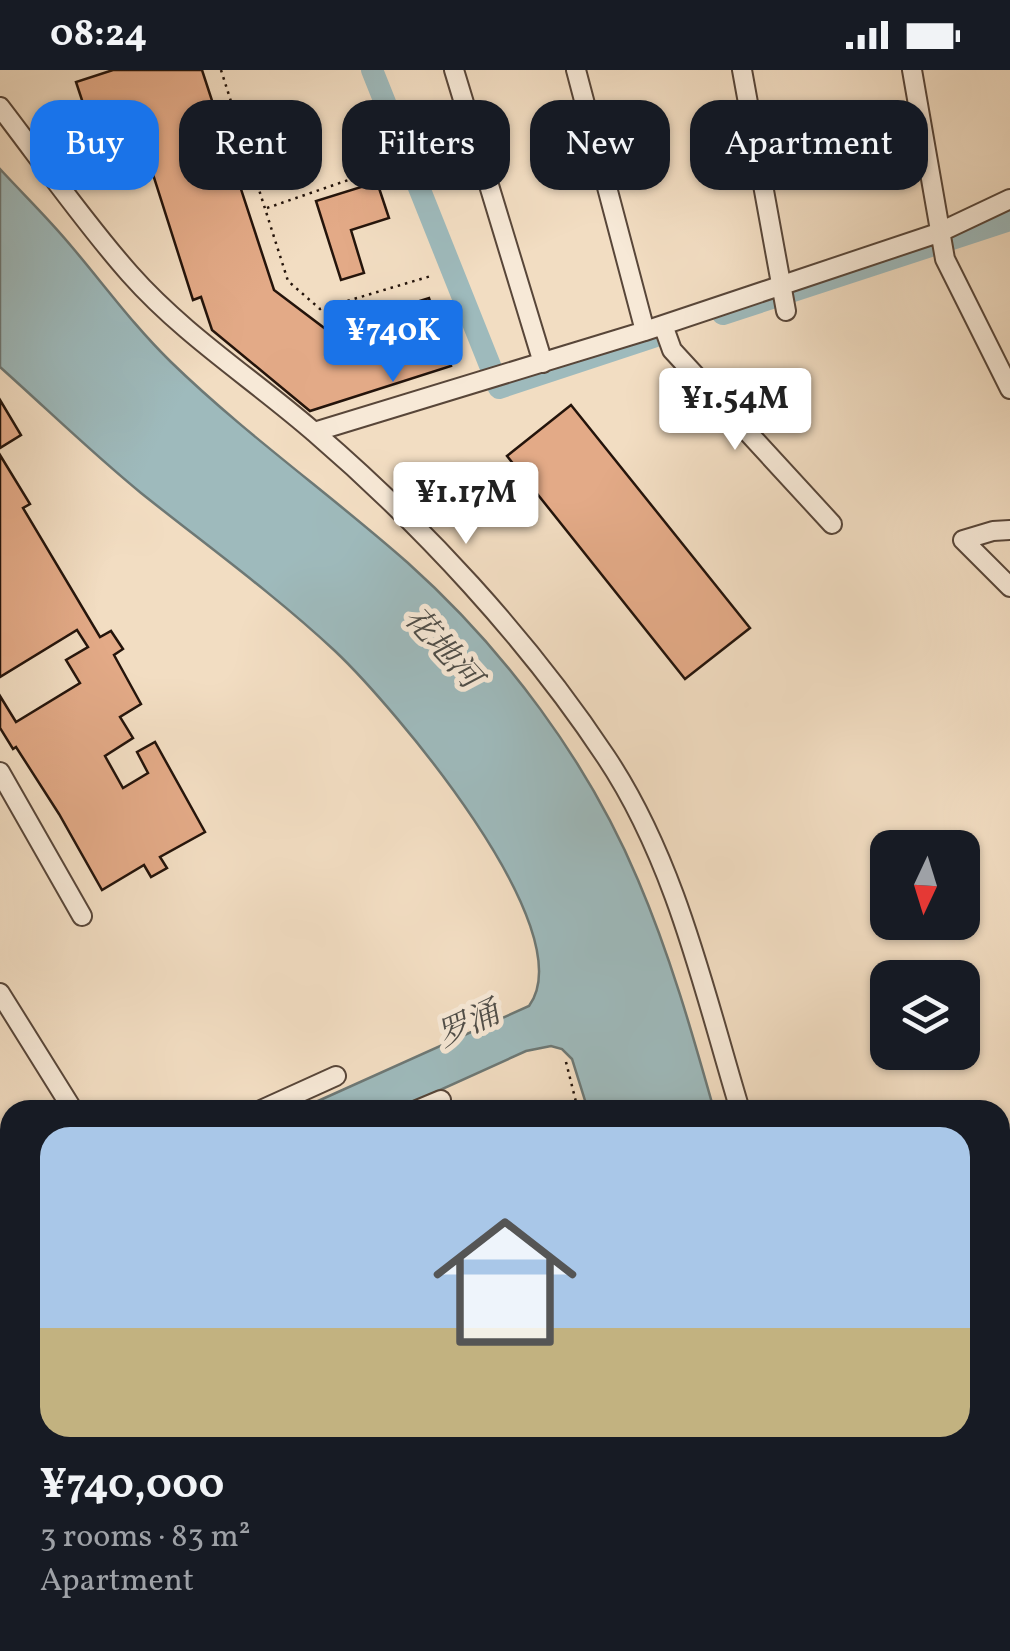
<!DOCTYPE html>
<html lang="en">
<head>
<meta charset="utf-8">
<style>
	:root { --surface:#171b24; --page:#242831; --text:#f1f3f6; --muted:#9ea1a6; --accent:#1a73e8 }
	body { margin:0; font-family:Vollkorn,"Noto Serif SC",serif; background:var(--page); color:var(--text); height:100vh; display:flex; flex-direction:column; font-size:38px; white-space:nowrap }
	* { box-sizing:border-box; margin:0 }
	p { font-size:32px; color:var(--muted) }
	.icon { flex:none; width:55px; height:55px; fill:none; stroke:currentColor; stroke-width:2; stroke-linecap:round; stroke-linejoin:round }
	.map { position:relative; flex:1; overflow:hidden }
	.drawer { position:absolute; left:0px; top:1030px; width:1010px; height:552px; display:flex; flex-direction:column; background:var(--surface); border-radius:30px 30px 0 0; box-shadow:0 2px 8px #0004 }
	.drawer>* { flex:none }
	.guide { position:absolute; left:30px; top:30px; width:950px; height:90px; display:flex; gap:20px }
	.needle { width:65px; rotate:184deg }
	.fabs { position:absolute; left:870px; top:760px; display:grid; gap:20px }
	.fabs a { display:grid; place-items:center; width:110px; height:110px; border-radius:20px; background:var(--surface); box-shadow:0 2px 8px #0004; font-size:50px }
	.price { position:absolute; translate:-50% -85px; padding:0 22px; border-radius:10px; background:#fff; color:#222; font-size:32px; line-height:65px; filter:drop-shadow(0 2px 5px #0008) }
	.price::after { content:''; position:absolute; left:50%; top:60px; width:30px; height:22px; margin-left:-15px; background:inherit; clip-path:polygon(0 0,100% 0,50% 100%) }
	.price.current { background:var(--accent); color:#fff }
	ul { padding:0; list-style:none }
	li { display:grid; align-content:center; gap:20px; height:530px; padding:0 40px }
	li span { display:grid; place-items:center; height:310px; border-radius:30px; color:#555 }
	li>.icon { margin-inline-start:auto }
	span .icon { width:180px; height:180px; fill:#fffc; stroke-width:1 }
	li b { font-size:42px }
	.tag { padding:0 35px; border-radius:30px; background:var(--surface); box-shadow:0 2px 8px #0004; font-size:35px; line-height:90px }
	.tag.current { background:var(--accent); color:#fff }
	.status { display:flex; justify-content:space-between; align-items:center; height:70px; padding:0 50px; background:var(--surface); direction:ltr }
	.status svg { height:28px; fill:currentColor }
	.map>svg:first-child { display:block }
	.water { fill:#9ebabc; stroke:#6d7875; stroke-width:2.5 }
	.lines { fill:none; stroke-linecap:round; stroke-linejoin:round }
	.river { stroke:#9ebabc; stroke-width:22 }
	.building { fill:#e3aa87; stroke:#24140b; stroke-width:2.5 }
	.minor-casing { stroke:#584639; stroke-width:22 }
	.path { stroke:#24140b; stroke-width:2.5; stroke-dasharray:2.5 5; stroke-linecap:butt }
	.minor { stroke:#f7e9d7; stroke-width:18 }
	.labels { text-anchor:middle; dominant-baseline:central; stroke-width:10; stroke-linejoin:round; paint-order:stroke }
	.water-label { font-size:32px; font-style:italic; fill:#4f4e49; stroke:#f7e9d7 }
</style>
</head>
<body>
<div class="status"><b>08:24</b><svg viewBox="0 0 49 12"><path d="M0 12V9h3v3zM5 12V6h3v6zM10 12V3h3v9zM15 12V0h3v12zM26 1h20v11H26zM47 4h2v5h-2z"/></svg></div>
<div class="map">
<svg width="1010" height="1581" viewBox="0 0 1010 1581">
	<rect width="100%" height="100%" fill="#f2ddc2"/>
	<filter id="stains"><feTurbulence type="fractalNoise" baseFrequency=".002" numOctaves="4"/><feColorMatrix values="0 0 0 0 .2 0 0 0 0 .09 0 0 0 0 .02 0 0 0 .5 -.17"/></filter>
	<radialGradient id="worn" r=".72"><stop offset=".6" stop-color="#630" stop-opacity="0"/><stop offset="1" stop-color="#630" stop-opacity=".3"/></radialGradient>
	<path class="water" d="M 0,99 C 24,125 50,150 72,177 C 105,216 134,256 171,292 C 245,364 330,424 408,493 C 504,579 588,691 638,810 C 670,885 692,962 714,1040 L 588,1040 L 572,989 L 562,979 L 551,976 L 526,981 L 396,1040 L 298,1040 L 529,936 C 585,860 391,634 335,581 C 274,524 206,475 141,423 C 92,383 47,339 0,297 Z
		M 10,1498 L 10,1572 L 710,1572 L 712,1581 L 0,1581 L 0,1503 Z
		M 724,1573 L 869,1573 L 871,1581 L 727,1581 Z"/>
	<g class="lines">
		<path class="river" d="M 372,0 L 499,318 L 659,265
			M 723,244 L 1010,150
			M 1000,1558 L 1010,1557
			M 921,1581 L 936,1572"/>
	</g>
	<path class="building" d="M 113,0 L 202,0 L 274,220 L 327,260 L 429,228 L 451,296 L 310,341 L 212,260 L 201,227 L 193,230 L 151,98 L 109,112 L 76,12 Z
		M 377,112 L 389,148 L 351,160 L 364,203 L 341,210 L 316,131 Z
		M 0,330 L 21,365 L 0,378 Z
		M 571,335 L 750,558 L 685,609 L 507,386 Z
		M 0,385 L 30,434 L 23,438 L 100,567 L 111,561 L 123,579 L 114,585 L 141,634 L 120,647 L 133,668 L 105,686 L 123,718 L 148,703 L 137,682 L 155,672 L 205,762 L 160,787 L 167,798 L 151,807 L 144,795 L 102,820 L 59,744 L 16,677 L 13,679 L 0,658 L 0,626 L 16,652 L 80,613 L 66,590 L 88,577 L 77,560 L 0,607 Z"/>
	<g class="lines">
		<defs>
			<path id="minor" d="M 454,0 L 543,293
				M 576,0 L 645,261
				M 742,0 L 786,241
				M 912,0 L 945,189 L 1010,319
				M 0,37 C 43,93 84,152 130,204 C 184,265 253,309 314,362 C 421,454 528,569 606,687 C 676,792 704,921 740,1040
				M 663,255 L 672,280 L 832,454
				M 314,362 L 645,261 L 938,163 L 1010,129
				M 1010,460 L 993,461 L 963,470 L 1010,517
				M 0,702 L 82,846
				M 0,923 L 73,1040
				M 261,1040 L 336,1006
				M 417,1040 L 441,1030
				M 0,1157 L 10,1152
				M 1000,1474 L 1010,1476
				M 991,1572 L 992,1581"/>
		</defs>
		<use href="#minor" class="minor-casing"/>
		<path class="path" d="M 221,0 L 288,211 L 320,239 L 431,206
			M 267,138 L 389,96
			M 566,992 L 578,1040
			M 715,1572 L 718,1581"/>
		<use href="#minor" class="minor"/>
	</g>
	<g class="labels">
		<g class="water-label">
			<text transform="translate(441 579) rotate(48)">花地河</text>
			<text transform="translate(469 956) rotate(-25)">罗涌</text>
		</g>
	</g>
	<rect width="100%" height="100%" filter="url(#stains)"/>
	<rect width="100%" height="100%" fill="url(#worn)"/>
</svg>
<div class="fabs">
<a><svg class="needle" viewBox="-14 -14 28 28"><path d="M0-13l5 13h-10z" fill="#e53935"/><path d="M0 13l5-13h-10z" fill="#9ea1a6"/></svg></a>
<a><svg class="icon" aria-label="layers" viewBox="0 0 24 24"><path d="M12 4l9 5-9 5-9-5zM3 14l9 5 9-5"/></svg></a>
</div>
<b class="price current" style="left:393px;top:315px">¥740K</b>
<b class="price" style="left:735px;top:383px">¥1.54M</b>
<b class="price" style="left:466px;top:477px">¥1.17M</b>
<div class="guide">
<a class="tag current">Buy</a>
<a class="tag">Rent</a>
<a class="tag">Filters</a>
<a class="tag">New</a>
<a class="tag">Apartment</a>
</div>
<section class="drawer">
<ul>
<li><span style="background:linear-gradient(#a9c7e8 65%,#c2b280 0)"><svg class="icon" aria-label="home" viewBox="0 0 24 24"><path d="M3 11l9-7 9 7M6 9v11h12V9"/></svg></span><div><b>¥740,000</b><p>3 rooms · 83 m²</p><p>Apartment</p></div></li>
</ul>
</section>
</div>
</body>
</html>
